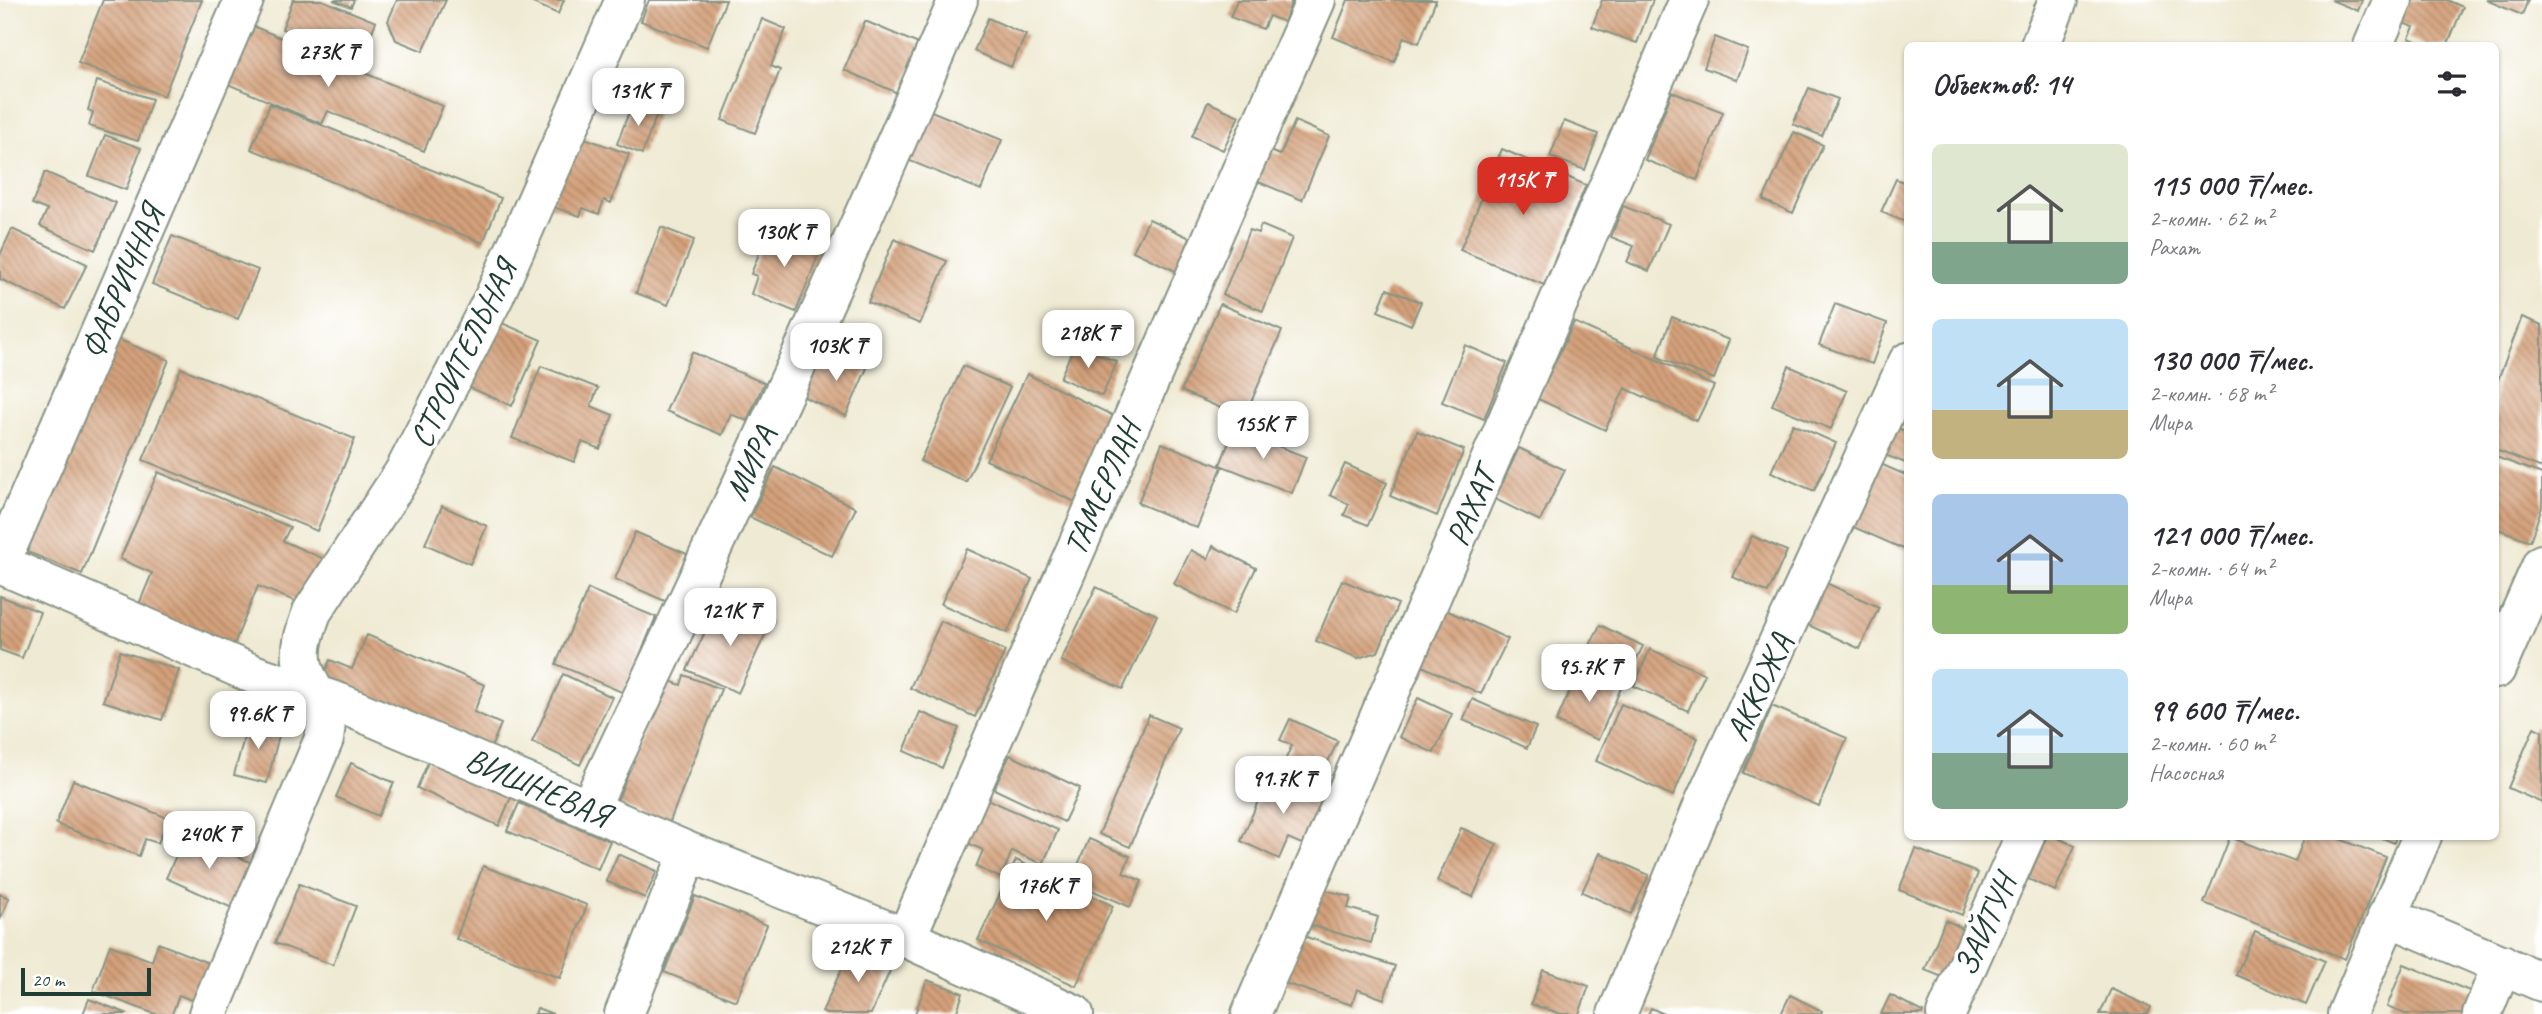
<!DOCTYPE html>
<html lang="ru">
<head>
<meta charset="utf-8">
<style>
	:root { --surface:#fff; --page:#f2f2f3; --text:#2b2b33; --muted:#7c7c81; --accent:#d93025 }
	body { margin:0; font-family:Caveat,sans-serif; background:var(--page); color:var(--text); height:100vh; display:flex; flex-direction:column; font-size:26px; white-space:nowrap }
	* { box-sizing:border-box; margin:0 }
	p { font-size:23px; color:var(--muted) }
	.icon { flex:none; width:38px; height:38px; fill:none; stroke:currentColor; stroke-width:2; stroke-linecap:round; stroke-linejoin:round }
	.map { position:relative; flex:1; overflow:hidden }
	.drawer { position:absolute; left:1904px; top:42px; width:595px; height:798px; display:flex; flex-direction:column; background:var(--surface); border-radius:10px; box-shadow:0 2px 5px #0004 }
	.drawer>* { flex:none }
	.scale { position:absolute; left:21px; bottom:18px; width:130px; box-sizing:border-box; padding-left:7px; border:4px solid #1f3d34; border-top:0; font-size:19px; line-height:24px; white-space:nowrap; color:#1f3d34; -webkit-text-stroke:5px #fff; paint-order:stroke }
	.price { position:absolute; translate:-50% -60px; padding:0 16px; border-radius:14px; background:#fff; color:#222; font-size:23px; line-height:46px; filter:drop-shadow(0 2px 4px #0008) }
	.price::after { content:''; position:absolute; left:50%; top:42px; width:21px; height:16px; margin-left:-10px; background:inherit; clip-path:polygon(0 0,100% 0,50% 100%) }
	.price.on { background:var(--accent); color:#fff }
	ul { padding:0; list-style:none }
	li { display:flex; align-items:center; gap:21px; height:175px; padding:0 28px }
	li span { display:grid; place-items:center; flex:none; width:196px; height:140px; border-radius:10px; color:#555 }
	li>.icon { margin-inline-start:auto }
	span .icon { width:84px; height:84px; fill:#fffc; stroke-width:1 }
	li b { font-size:30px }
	h2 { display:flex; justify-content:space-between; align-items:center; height:84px; padding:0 28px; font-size:30px }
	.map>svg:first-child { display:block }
	.building { fill:url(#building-back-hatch) }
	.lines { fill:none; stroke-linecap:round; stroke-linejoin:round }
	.street-casing { stroke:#879484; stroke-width:42 }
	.street { stroke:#fff; stroke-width:38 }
	.labels { text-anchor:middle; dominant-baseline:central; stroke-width:7; stroke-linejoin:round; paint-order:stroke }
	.street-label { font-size:33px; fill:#1f3d34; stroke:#fff }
</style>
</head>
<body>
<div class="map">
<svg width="2542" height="1014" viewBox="0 0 2542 1014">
	<defs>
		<pattern id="building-back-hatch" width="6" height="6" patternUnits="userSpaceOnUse" patternTransform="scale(1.75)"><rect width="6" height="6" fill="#d4a07a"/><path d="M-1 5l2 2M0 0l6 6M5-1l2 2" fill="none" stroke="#ab8465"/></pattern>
	</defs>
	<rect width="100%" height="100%" fill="#fff"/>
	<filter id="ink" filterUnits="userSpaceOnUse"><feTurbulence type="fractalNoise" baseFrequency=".0143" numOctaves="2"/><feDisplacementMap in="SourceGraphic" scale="14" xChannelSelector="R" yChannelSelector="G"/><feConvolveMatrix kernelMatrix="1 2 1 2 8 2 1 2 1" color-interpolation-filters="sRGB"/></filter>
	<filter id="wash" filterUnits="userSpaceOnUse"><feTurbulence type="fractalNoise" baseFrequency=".00686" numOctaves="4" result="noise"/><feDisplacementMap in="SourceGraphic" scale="28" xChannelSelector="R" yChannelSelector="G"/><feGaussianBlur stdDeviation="1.57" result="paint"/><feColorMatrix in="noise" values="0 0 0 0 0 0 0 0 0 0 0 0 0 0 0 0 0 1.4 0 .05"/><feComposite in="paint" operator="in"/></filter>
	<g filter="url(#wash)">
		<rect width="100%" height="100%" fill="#efead3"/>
		<g id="blocks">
			<path class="building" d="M 103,0 L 202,0 L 164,96 L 78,63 Z
				M 293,0 L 322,0 L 376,22 L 360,61 L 282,29 Z
				M 333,0 L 354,0 L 351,7 Z
				M 397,0 L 446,0 L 423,51 L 396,40 L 388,21 Z
				M 526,0 L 564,0 L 558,14 Z
				M 649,0 L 726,0 L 707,47 L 641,21 Z
				M 1237,0 L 1292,0 L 1284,22 L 1269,16 L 1263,29 L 1230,17 Z
				M 1348,0 L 1436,0 L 1419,43 L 1404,37 L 1394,62 L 1333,37 Z
				M 1602,0 L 1653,0 L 1637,43 L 1592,27 Z
				M 2331,0 L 2362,0 L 2358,11 Z
				M 2406,0 L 2447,0 L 2463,7 L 2447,46 L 2427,46 L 2409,38 L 2414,27 L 2397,21 Z
				M 2486,0 L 2528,0 L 2522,15 Z
				M 988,18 L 1026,35 L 1011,67 L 974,51 Z
				M 762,19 L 786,29 L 771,66 L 780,70 L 755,133 L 722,120 Z
				M 865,21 L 921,45 L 900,94 L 844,70 Z
				M 248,24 L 443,106 L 424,151 L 328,111 L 322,124 L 223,82 Z
				M 1715,37 L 1748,50 L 1737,80 L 1704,68 Z
				M 97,81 L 152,99 L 138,141 L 89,126 L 93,112 L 88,110 Z
				M 1809,88 L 1838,99 L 1822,136 L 1793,124 Z
				M 1672,92 L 1723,112 L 1697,180 L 1645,160 Z
				M 633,101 L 658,111 L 642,154 L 617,144 Z
				M 1208,102 L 1239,116 L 1223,150 L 1192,136 Z
				M 270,104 L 501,198 L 483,243 L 251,149 Z
				M 924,108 L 1002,140 L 981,190 L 903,158 Z
				M 1295,121 L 1329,136 L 1302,200 L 1249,178 L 1262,148 L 1280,155 Z
				M 1564,121 L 1598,134 L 1585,170 L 1550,157 Z
				M 1794,132 L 1823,145 L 1793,213 L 1763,200 Z
				M 105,135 L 141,148 L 126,190 L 89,176 Z
				M 576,135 L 629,154 L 611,203 L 604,200 L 599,214 L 583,208 L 580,216 L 550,206 Z
				M 1502,149 L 1586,185 L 1544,285 L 1460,250 Z
				M 45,172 L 116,203 L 95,250 L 40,226 L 47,210 L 32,204 Z
				M 1896,179 L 1908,184 L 1908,223 L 1881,212 Z
				M 1623,206 L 1669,224 L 1649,271 L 1627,262 L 1634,246 L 1611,237 Z
				M 1149,219 L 1201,243 L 1186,276 L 1133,251 Z
				M 1261,225 L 1292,238 L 1263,311 L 1223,295 L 1249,230 L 1258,233 Z
				M 661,227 L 694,240 L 668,305 L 636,293 Z
				M 769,228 L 821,248 L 796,312 L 751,294 L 757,276 L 751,274 Z
				M 12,229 L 87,264 L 65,309 L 0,279 L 0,255 Z
				M 172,236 L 258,270 L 238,319 L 152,284 Z
				M 894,239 L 947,261 L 920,324 L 868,302 Z
				M 1387,289 L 1421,302 L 1411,325 L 1378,311 Z
				M 1220,304 L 1282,331 L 1244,418 L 1181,391 Z
				M 1835,304 L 1887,323 L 1872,364 L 1819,345 Z
				M 1672,317 L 1729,340 L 1714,379 L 1657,357 Z
				M 2522,317 L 2542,325 L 2542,468 L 2496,450 L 2496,385 Z
				M 495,320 L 541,340 L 512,406 L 466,386 Z
				M 1574,322 L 1714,386 L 1697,421 L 1625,388 L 1605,430 L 1538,399 Z
				M 107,335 L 169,360 L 82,574 L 20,549 Z
				M 1075,344 L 1117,362 L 1102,396 L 1060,378 Z
				M 1465,345 L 1507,363 L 1484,419 L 1442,402 Z
				M 825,350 L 867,368 L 846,416 L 804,397 Z
				M 692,352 L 764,383 L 747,421 L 731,414 L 722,435 L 666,411 Z
				M 541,366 L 598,388 L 591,406 L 613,415 L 600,449 L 582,442 L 574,462 L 512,438 Z
				M 963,366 L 1010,387 L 966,482 L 920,461 Z
				M 1789,366 L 1847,391 L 1831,429 L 1772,405 Z
				M 181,368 L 355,439 L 317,531 L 143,460 Z
				M 1027,374 L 1116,417 L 1075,502 L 986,460 Z
				M 1793,424 L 1836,443 L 1814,491 L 1771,472 Z
				M 1907,424 L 1908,424 L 1908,464 L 1885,455 L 1895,427 L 1905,431 Z
				M 1234,429 L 1306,457 L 1292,493 L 1220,465 Z
				M 1417,431 L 1464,450 L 1437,516 L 1390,496 Z
				M 1162,443 L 1222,467 L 1197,528 L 1138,503 Z
				M 1519,448 L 1565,470 L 1540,521 L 1495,499 Z
				M 2496,457 L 2542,474 L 2542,507 L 2530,541 L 2496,528 Z
				M 1878,463 L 1908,476 L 1908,551 L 1851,526 Z
				M 1345,464 L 1387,483 L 1368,525 L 1344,515 L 1349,504 L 1330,495 Z
				M 775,467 L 856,508 L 832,556 L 750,517 Z
				M 158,472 L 290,527 L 283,541 L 324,559 L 304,605 L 258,586 L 232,649 L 137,609 L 152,573 L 120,559 Z
				M 442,506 L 487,526 L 470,564 L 425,544 Z
				M 635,532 L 687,554 L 667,602 L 615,579 Z
				M 1752,536 L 1787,551 L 1768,593 L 1733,577 Z
				M 1213,546 L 1256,568 L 1234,614 L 1174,584 L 1191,550 L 1208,559 Z
				M 967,549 L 1032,579 L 1007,633 L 941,604 Z
				M 1342,580 L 1398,604 L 1378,652 L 1358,658 L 1316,641 Z
				M 1824,582 L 1879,607 L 1860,649 L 1804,623 Z
				M 1096,587 L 1157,615 L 1123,689 L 1061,661 Z
				M 588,589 L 656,617 L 624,693 L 556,664 Z
				M 0,596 L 40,612 L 22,658 L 0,650 Z
				M 730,603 L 771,622 L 738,693 L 687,670 L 712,617 L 721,622 Z
				M 1446,610 L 1508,639 L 1481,694 L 1420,665 Z
				M 941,621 L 1005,651 L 975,717 L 910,688 Z
				M 1600,625 L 1643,646 L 1626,681 L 1582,661 Z
				M 367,635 L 485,685 L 474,712 L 501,724 L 487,757 L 319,686 L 330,660 L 352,669 Z
				M 1650,649 L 1705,674 L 1688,711 L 1634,686 Z
				M 120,651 L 179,670 L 162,720 L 103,701 Z
				M 1580,668 L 1622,686 L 1598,740 L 1556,722 Z
				M 563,674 L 612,697 L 580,765 L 532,742 Z
				M 684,675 L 721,689 L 669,824 L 616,804 L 664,679 L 681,685 Z
				M 1418,698 L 1452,714 L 1434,753 L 1399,737 Z
				M 1472,699 L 1536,727 L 1527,748 L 1463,720 Z
				M 1621,704 L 1698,738 L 1673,796 L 1596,761 Z
				M 1772,706 L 1847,738 L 1819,806 L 1743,773 Z
				M 920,712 L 959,728 L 942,768 L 904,751 Z
				M 1149,715 L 1179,728 L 1130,847 L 1099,834 Z
				M 249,719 L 281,727 L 267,783 L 234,775 Z
				M 1290,719 L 1338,741 L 1318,782 L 1283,765 L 1292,745 L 1280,740 Z
				M 2534,727 L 2542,731 L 2542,803 L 2508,788 Z
				M 1010,755 L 1080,788 L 1064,822 L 994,789 Z
				M 429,760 L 511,797 L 499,826 L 417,788 Z
				M 351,763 L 394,783 L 378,816 L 336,797 Z
				M 1270,773 L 1327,798 L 1306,846 L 1288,838 L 1279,859 L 1241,841 Z
				M 73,780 L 168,818 L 158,843 L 145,839 L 139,856 L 56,824 Z
				M 980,796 L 1058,830 L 1043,864 L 1012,851 L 1001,878 L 976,867 L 983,850 L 961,840 Z
				M 519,803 L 610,841 L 598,869 L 507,831 Z
				M 1461,828 L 1497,844 L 1473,897 L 1437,881 Z
				M 186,833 L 252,863 L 232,908 L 166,878 Z
				M 2047,836 L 2054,836 L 2075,846 L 2055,891 L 2028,879 Z
				M 2305,836 L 2332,836 L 2386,857 L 2345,959 L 2204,903 L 2230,837 L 2295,862 Z
				M 2378,836 L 2396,836 L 2394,843 Z
				M 1089,839 L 1130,856 L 1123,873 L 1142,881 L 1130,907 L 1071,881 Z
				M 1916,849 L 1978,873 L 1962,915 L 1899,890 Z
				M 1600,853 L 1649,875 L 1631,914 L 1582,892 Z
				M 618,854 L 657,871 L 645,898 L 606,881 Z
				M 1016,860 L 1113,906 L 1076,986 L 978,940 Z
				M 483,866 L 587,905 L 560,978 L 456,939 Z
				M 299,884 L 356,906 L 333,965 L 275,943 Z
				M 1314,887 L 1351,897 L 1348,908 L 1378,917 L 1371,943 L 1303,923 Z
				M 0,894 L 9,898 L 0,920 Z
				M 695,896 L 767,925 L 736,1001 L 664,972 Z
				M 1945,920 L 1965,929 L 1945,978 L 1925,970 Z
				M 2255,931 L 2325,961 L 2306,1005 L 2236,975 Z
				M 1300,935 L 1395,966 L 1384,999 L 1357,989 L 1352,1005 L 1284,983 Z
				M 158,943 L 211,964 L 196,1002 L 179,995 L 172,1014 L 155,1014 L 93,991 L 110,945 L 152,961 Z
				M 852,946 L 893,964 L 871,1014 L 826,1014 L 822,1012 Z
				M 2404,964 L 2472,992 L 2463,1014 L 2405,1014 L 2387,1007 Z
				M 1543,970 L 1589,986 L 1579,1014 L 1561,1014 L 1531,1004 Z
				M 927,980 L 963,993 L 956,1014 L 915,1014 Z
				M 2111,989 L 2151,1007 L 2148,1014 L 2100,1014 Z
				M 1790,995 L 1822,1011 L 1821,1014 L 1781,1014 Z
				M 1890,995 L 1923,1012 L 1922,1014 L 1881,1014 Z
				M 89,999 L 128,1014 L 83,1014 Z
				M 537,1008 L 553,1014 L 535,1014 Z
				M 1651,1008 L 1664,1014 L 1648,1014 Z"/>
		</g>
	</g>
	<g filter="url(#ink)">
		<use href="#blocks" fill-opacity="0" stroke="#879484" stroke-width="2"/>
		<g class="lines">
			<defs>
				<path id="street" d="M 2040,46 L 2058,0
					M 2373,46 L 2393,0
					M 0,564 L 253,674 L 340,703 L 689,852 L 906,938 L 1074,1014
					M 0,564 L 244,0
					M 2496,669 L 2542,564
					M 589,809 C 717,542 841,272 958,0
					M 2387,916 L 2542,982
					M 906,938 L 1316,0
					M 208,1014 L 324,739 C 325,732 327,723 325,717 C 321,696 304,682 302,660 C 300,643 307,627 312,612 L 404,472 L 494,297 L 625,0
					M 624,1014 L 689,852
					M 1251,1014 L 1689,0
					M 1617,1014 L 1705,801 L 1908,362
					M 1946,1014 L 2025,836
					M 2347,1014 L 2422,836
					M 2482,1014 L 2502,964"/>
			</defs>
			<use href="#street" class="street-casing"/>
			<use href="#street" class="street"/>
		</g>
	</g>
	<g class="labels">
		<g class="street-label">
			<text transform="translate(122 282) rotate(-67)">ФАБРИЧНАЯ</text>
			<text transform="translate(463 354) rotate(-64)">СТРОИТЕЛЬНАЯ</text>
			<text transform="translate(750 463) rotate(-65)">МИРА</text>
			<text transform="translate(1102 488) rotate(-66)">ТАМЕРЛАН</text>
			<text transform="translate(1471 507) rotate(-67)">РАХАТ</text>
			<text transform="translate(1759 687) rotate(-65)">АККОЖА</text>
			<text transform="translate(538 787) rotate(23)">ВИШНЕВАЯ</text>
			<text transform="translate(1985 925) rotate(-66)">ЗАЙТУН</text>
		</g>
	</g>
</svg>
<div class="scale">20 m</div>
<b class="price" style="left:328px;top:89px">273K ₸</b>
<b class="price" style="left:638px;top:128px">131K ₸</b>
<b class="price on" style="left:1523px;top:217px">115K ₸</b>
<b class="price" style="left:784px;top:269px">130K ₸</b>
<b class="price" style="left:1088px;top:370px">218K ₸</b>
<b class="price" style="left:836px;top:383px">103K ₸</b>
<b class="price" style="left:1263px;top:461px">155K ₸</b>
<b class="price" style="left:730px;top:648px">121K ₸</b>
<b class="price" style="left:1589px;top:704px">95.7K ₸</b>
<b class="price" style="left:258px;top:751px">99.6K ₸</b>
<b class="price" style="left:1283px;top:816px">91.7K ₸</b>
<b class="price" style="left:209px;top:871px">240K ₸</b>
<b class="price" style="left:1046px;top:923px">176K ₸</b>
<b class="price" style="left:858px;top:984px">212K ₸</b>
<section class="drawer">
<h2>Объектов: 14<svg class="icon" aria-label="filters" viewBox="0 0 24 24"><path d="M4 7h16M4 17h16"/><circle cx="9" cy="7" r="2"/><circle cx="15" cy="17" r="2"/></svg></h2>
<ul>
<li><span style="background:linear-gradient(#dfe7d0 70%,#7fa58c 0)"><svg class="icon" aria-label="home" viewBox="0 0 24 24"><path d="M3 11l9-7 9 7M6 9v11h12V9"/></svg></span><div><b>115 000 ₸/мес.</b><p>2-комн. · 62 m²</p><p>Рахат</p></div></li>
<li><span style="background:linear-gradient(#bfe0f5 65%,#c2b280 0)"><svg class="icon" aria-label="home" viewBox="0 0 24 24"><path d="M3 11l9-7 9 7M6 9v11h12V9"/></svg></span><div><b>130 000 ₸/мес.</b><p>2-комн. · 68 m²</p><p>Мира</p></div></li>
<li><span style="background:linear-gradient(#a9c7e8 65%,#8fb573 0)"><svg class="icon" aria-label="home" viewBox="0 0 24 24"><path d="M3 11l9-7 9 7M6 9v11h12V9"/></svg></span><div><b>121 000 ₸/мес.</b><p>2-комн. · 64 m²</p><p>Мира</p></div></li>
<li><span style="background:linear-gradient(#bfe0f5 60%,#7fa58c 0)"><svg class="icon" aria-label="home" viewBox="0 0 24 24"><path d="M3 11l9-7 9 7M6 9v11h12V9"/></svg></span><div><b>99 600 ₸/мес.</b><p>2-комн. · 60 m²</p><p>Насосная</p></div></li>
</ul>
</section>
</div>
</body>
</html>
